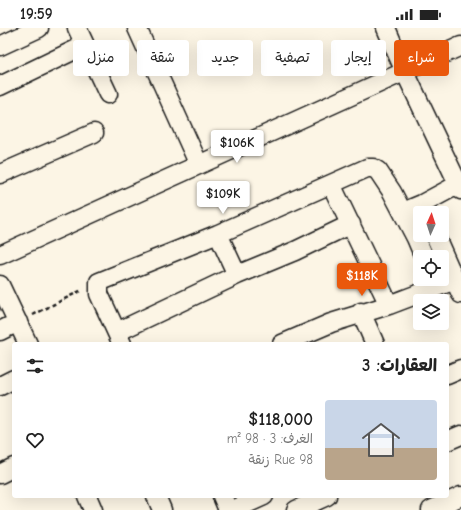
<!DOCTYPE html>
<html lang="ar">
<head>
<meta charset="utf-8">
<style>
	:root { --surface:#fff; --page:#f2f2f2; --text:#222; --muted:#767676; --line:#e0e0e0; --accent:#ea580c }
	body { margin:0; font-family:"Comic Neue","Playpen Sans Arabic",sans-serif; background:var(--page); color:var(--text); direction:rtl; height:100vh; display:flex; flex-direction:column; font-size:15px; white-space:nowrap }
	* { box-sizing:border-box; margin:0 }
	p { font-size:13px; color:var(--muted) }
	.icon { flex:none; width:22px; height:22px; fill:none; stroke:currentColor; stroke-width:2; stroke-linecap:round; stroke-linejoin:round }
	.map { position:relative; flex:1; overflow:hidden; direction:ltr }
	.sheet { position:absolute; left:12px; top:314px; width:437px; height:156px; display:flex; flex-direction:column; background:var(--surface); border-radius:4px; box-shadow:0 4px 16px #0002; direction:rtl }
	.sheet>* { flex:none }
	.hud { position:absolute; left:12px; top:12px; width:437px; height:36px; direction:rtl; display:flex; gap:8px }
	.needle { width:26px; rotate:3deg }
	.tools { position:absolute; left:413px; top:178px; display:grid; gap:8px }
	.tools a { display:grid; place-items:center; width:36px; height:36px; border-radius:4px; background:var(--surface); box-shadow:0 4px 16px #0002; font-size:20px }
	.price { position:absolute; translate:-50% -34px; padding:0 9px; border-radius:4px; background:#fff; color:#222; font-size:13px; line-height:26px; filter:drop-shadow(0 1px 2px #0008) }
	.price::after { content:''; position:absolute; left:50%; top:24px; width:12px; height:9px; margin-left:-6px; background:inherit; clip-path:polygon(0 0,100% 0,50% 100%) }
	.price.on { background:var(--accent); color:#fff }
	ul { padding:0; list-style:none }
	li { display:flex; align-items:center; gap:12px; height:100px; padding:0 12px }
	li+li { border-top:1px solid var(--line) }
	li span { display:grid; place-items:center; flex:none; width:112px; height:80px; border-radius:4px; color:#555 }
	li>.icon { margin-inline-start:auto }
	span .icon { width:48px; height:48px; fill:#fffc; stroke-width:1 }
	li b { font-size:17px }
	h2 { display:flex; justify-content:space-between; align-items:center; height:48px; padding:0 12px; font-size:17px }
	.tag { padding:0 14px; border-radius:4px; background:var(--surface); box-shadow:0 4px 16px #0002; font-size:14px; line-height:36px }
	.tag.on { background:var(--accent); color:#fff }
	.status { display:flex; justify-content:space-between; align-items:center; height:28px; padding:0 20px; background:var(--surface); direction:ltr }
	.status svg { height:11px; fill:currentColor }
	.map>svg:first-child { display:block }
	.lines { fill:none; stroke-linecap:round; stroke-linejoin:round }
	.minor-casing { stroke:#1c1c1c; stroke-width:21 }
	.path { stroke:#1c1c1c; stroke-width:2.5; stroke-dasharray:4 3; stroke-linecap:butt }
	.minor { stroke:#fcf5e5; stroke-width:18 }
</style>
</head>
<body>
<div class="status"><b>19:59</b><svg viewBox="0 0 49 12"><path d="M0 12V9h3v3zM5 12V6h3v6zM10 12V3h3v9zM15 12V0h3v12zM26 1h20v11H26zM47 4h2v5h-2z"/></svg></div>
<div class="map">
<svg width="461" height="482" viewBox="0 0 461 482">
	<rect width="100%" height="100%" fill="#fcf5e5"/>
	<filter id="ink" filterUnits="userSpaceOnUse"><feTurbulence type="fractalNoise" baseFrequency=".025" numOctaves="2"/><feDisplacementMap in="SourceGraphic" scale="8" xChannelSelector="R" yChannelSelector="G"/><feConvolveMatrix kernelMatrix="1 2 1 2 8 2 1 2 1" color-interpolation-filters="sRGB"/></filter>
	<g filter="url(#ink)">
		<g class="lines">
			<defs>
				<path id="minor" d="M 77,0 L 108,66
					M 137,0 L 199,137
					M 386,0 L 405,44 L 461,162
					M 0,18 L 39,0
					M 0,58 L 85,17
					M 0,146 L 94,105
					M 331,156 L 389,277
					M 403,184 L 422,176 L 461,155
					M 218,206 L 237,247
					M 435,207 L 461,266
					M 0,227 L 461,18
					M 0,257 L 28,316
					M 361,284 L 375,316
					M 0,303 L 18,294
					M 117,304 L 237,247 L 295,223 L 351,196
					M 122,316 L 99,266 L 99,254 L 218,206 L 367,140 L 373,140 L 378,143 L 392,164 L 416,210 L 424,229
					M 282,316 L 331,295 L 389,277 L 455,252
					M 447,347 L 461,341
					M 0,358 L 14,351
					M 447,413 L 461,407
					M 0,446 L 14,439
					M 87,468 L 93,482
					M 156,468 L 162,482
					M 222,468 L 228,482
					M 233,482 L 264,468
					M 296,482 L 327,468
					M 431,482 L 461,468"/>
			</defs>
			<use href="#minor" class="minor-casing"/>
			<path class="path" d="M 33,287 L 82,262"/>
			<use href="#minor" class="minor"/>
		</g>
	</g>
</svg>
<div class="tools">
<a><svg class="needle" viewBox="-14 -14 28 28"><path d="M0-13l5 13h-10z" fill="#e53935"/><path d="M0 13l5-13h-10z" fill="#767676"/></svg></a>
<a><svg class="icon" aria-label="locate" viewBox="0 0 24 24"><circle cx="12" cy="12" r="6"/><path d="M12 2v4M12 18v4M2 12h4M18 12h4"/></svg></a>
<a><svg class="icon" aria-label="layers" viewBox="0 0 24 24"><path d="M12 4l9 5-9 5-9-5zM3 14l9 5 9-5"/></svg></a>
</div>
<b class="price" style="left:237px;top:136px">$106K</b>
<b class="price" style="left:223px;top:187px">$109K</b>
<b class="price on" style="left:362px;top:269px">$118K</b>
<div class="hud">
<a class="tag on">شراء</a>
<a class="tag">إيجار</a>
<a class="tag">تصفية</a>
<a class="tag">جديد</a>
<a class="tag">شقة</a>
<a class="tag">منزل</a>
</div>
<section class="sheet">
<h2>العقارات: 3<svg class="icon" aria-label="filters" viewBox="0 0 24 24"><path d="M4 7h16M4 17h16"/><circle cx="9" cy="7" r="2"/><circle cx="15" cy="17" r="2"/></svg></h2>
<ul>
<li><span style="background:linear-gradient(#c9d6e8 60%,#b9a48a 0)"><svg class="icon" aria-label="home" viewBox="0 0 24 24"><path d="M3 11l9-7 9 7M6 9v11h12V9"/></svg></span><div><b>$118,000</b><p>الغرف: 3 · 98 m²</p><p>Rue 98 زنقة</p></div><svg class="icon" aria-label="heart" viewBox="0 0 24 24"><path d="M12 20l-8-8c-3-5 5-10 8-4 3-6 11-1 8 4z"/></svg></li>
</ul>
</section>
</div>
</body>
</html>
